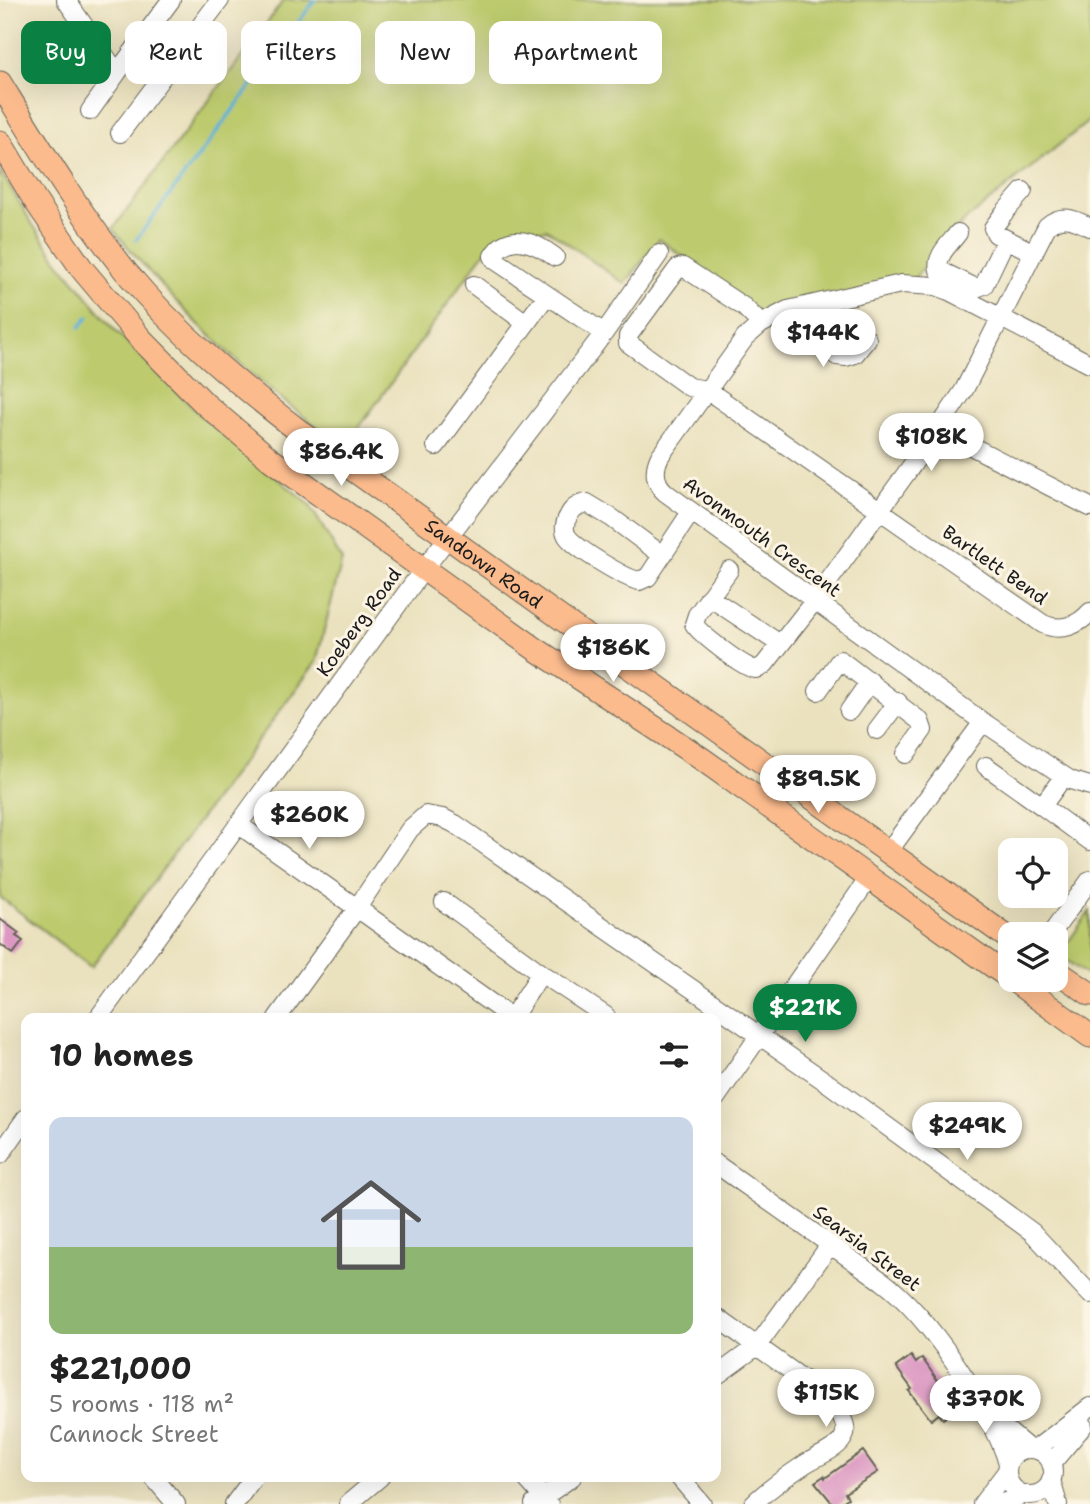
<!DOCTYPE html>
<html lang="en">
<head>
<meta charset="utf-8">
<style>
	:root { --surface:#fff; --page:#f6f6f6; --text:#222; --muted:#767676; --accent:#0b8043 }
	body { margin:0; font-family:"Shantell Sans",sans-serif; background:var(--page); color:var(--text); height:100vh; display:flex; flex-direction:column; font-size:26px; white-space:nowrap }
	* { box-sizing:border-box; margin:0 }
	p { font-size:23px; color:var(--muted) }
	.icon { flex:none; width:38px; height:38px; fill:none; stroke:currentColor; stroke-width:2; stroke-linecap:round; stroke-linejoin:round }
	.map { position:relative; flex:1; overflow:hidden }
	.drawer { position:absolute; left:21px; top:1013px; width:700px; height:469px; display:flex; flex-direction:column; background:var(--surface); border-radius:14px; box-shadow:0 7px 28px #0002 }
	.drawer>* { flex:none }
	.hud { position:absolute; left:21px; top:21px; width:700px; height:63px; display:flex; gap:14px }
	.fabs { position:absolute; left:998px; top:838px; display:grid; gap:14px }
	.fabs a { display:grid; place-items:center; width:70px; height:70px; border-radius:14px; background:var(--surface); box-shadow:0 7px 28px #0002; font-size:35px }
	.price { position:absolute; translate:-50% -60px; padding:0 16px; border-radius:24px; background:#fff; color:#222; font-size:23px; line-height:46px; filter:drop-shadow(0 2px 4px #0008) }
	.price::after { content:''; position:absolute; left:50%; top:42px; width:21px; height:16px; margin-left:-10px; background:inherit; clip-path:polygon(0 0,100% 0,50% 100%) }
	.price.current { background:var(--accent); color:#fff }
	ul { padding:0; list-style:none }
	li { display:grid; align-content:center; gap:14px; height:371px; padding:0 28px }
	li span { display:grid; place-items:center; height:217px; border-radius:14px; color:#555 }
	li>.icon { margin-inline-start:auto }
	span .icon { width:126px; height:126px; fill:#fffc; stroke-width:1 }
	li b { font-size:30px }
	h2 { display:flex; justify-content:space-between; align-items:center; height:84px; padding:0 28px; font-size:30px }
	.pill { padding:0 24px; border-radius:14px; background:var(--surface); box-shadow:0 7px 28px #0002; font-size:24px; line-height:63px }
	.pill.current { background:var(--accent); color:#fff }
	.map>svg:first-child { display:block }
	.green { fill:#bdcb6e; stroke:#6c7445; stroke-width:2 }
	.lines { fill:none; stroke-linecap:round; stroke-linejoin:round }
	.stream { stroke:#5cb0d8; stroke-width:3.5 }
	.building { fill:#dc98c2 }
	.minor-casing { stroke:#646155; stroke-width:20 }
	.major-casing { stroke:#646155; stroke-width:25 }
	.minor { stroke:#fff; stroke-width:18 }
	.major { stroke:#fbbb8d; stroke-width:23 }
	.labels { text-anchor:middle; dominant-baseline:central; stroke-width:6; stroke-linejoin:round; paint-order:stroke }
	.street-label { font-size:19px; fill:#1c1c1c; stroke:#fcf5e5 }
</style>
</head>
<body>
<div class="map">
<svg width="1090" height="1504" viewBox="0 0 1090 1504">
	<rect width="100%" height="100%" fill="#fcf5e5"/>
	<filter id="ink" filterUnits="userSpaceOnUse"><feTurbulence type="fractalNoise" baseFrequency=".0143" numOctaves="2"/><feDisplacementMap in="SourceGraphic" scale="14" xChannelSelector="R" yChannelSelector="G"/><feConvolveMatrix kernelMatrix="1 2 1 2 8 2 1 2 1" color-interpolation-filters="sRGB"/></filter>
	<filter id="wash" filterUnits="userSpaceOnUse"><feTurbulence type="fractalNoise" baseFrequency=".00686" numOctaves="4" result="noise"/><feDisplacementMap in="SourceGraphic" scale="28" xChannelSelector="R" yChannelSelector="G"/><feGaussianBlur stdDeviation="1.57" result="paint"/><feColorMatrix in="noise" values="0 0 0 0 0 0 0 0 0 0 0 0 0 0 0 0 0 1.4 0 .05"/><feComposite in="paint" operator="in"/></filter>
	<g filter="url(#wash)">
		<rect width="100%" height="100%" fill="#eae1be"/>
		<path class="green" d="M 284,0 L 1090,0 L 1090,120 L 962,223 L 913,280 L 763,315 L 659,239 L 625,284 L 547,229 L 494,239 L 345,447 C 256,385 181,313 113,229 Z
			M 0,171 L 33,225 L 58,261 L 114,329 L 200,415 L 309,504 L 342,560 L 316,662 L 91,967 L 0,897 Z
			M 1090,911 L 1090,977 L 1059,955 Z"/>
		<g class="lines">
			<path class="stream" d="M 136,240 L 315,0
				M 80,327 L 88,317"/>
		</g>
		<g id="blocks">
			<path class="building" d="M 0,919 L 19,933 L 16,936 L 23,941 L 13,954 L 0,944 Z
				M 911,1356 L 916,1363 L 922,1358 L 943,1388 L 938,1392 L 953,1412 L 943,1419 L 939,1414 L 931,1420 L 909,1391 L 912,1389 L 896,1367 Z
				M 863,1451 L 878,1472 L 845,1493 L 848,1498 L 839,1504 L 833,1504 L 815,1482 L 824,1476 L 825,1478 Z"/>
		</g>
	</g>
	<g filter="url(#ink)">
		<use href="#blocks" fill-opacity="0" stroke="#646155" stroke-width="2"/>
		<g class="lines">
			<defs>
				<path id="minor" d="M 66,0 L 117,73 L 171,0
					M 90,111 L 117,73
					M 120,133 L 220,0
					M 1023,191 L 1004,213 L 993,228 L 996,234 L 1034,253
					M 958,233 C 950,244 935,256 939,270 L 976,288 L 984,285 L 1006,239
					M 555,257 C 536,243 509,230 493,256 L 495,260 L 604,333
					M 474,285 L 526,323
					M 806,306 L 813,336 L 837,356 L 846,357 L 855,354 L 867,339
					M 761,324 L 744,307 L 683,267 L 678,268 L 628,336 L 628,343 L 689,387 L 707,390 L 1043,624 C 1060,632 1078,626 1090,612
					M 1090,364 L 951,292 L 936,286 L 901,284 L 788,310 L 761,324 L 745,338 L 660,456 C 653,470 654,483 666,493 L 983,722 L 1070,780 L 1090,786
					M 938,429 L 1090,507
					M 436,446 L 547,295
					M 662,555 L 612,518 L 587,503 C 580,504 573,507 569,515 C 565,521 563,529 567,536 C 575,548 624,578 639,581 L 648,577 L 691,512
					M 729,570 L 697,615 L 694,624 C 699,633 745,669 755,669 C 759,669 762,667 765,664 L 815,600 L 938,429 L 964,390 L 1047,226 C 1062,213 1074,219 1090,227
					M 709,597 L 780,644
					M 818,691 L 840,660 L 920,721 L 923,730 L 906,754
					M 849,711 L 870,681
					M 877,730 L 898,702
					M 986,766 L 1042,806
					M 1064,776 L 1042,806 L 1090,841
					M 239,825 L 357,908 L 410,829 L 426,815 L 443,818 L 455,824 L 829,1084 L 1032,1232 L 1090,1294
					M 888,852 L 983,722
					M 1051,934 L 1090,880
					M 541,973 L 606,1016
					M 98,1018 L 423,570 L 604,333 L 659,254
					M 277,1018 L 357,908 L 512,1018 L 541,973 L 444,902
					M 716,1098 L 869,878
					M 0,1155 L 26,1118
					M 716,1164 L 882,1281 C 929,1316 990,1407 1008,1463
					M 716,1317 L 824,1394 C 831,1400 836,1407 840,1415 C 859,1444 823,1452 805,1464 C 787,1476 768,1489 753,1504
					M 716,1376 L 757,1346 L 830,1245
					M 994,1415 L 1003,1427 L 1029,1449
					M 1036,1449 L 1090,1407
					M1007 1472a23 23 0 1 1 46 0a23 23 0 1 1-46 0Z
					M 1051,1464 L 1083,1426
					M 153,1477 L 176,1504
					M 525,1477 L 549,1504
					M 679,1477 L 702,1504
					M 1051,1480 L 1058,1504
					M 234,1504 L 254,1477
					M 348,1504 L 380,1477
					M 534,1504 L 572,1477
					M 982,1504 L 1007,1471
					M 1000,1504 L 1025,1494"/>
				<g id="major">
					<path id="s1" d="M 0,83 C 40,148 79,213 127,273 C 177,333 237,383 299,431 L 1010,939"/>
					<path d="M 0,142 L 34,199 L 82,269 L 141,339 L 205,404 L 270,459 L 534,648 L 702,759 L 1010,978"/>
					<path d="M 1055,970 L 1090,994"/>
					<path d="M 1013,980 L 1090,1036"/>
				</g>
			</defs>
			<use href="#minor" class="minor-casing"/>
			<use href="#major" class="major-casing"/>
			<use href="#minor" class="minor"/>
			<use href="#major" class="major"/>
		</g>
	</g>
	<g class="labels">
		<g class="street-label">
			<text transform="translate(762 537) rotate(36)">Avonmouth Crescent</text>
			<text stroke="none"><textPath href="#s1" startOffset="690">Sandown Road</textPath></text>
			<text transform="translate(995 565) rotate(35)">Bartlett Bend</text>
			<text transform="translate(359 622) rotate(-54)">Koeberg Road</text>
			<text transform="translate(867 1248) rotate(37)">Searsia Street</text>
		</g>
	</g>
</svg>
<div class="fabs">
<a><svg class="icon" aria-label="locate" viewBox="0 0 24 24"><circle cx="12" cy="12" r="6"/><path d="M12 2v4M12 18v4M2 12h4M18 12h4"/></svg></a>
<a><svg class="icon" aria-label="layers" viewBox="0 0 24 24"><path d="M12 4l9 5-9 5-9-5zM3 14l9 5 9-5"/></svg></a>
</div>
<b class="price" style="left:823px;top:369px">$144K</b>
<b class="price" style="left:931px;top:473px">$108K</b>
<b class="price" style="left:341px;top:488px">$86.4K</b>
<b class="price" style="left:613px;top:684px">$186K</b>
<b class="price" style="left:818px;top:815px">$89.5K</b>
<b class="price" style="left:309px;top:851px">$260K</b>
<b class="price current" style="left:805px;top:1044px">$221K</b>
<b class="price" style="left:967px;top:1162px">$249K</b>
<b class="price" style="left:826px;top:1429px">$115K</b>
<b class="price" style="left:985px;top:1435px">$370K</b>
<div class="hud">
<a class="pill current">Buy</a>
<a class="pill">Rent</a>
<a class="pill">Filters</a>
<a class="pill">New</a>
<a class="pill">Apartment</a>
</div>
<section class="drawer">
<h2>10 homes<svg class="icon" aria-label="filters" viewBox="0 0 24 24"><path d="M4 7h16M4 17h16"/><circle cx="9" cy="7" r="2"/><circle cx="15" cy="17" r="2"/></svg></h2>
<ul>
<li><span style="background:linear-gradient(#c9d6e8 60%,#8fb573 0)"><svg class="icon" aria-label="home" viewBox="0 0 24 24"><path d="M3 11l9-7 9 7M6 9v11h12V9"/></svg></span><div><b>$221,000</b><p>5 rooms · 118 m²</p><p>Cannock Street</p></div></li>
</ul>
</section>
</div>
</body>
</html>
